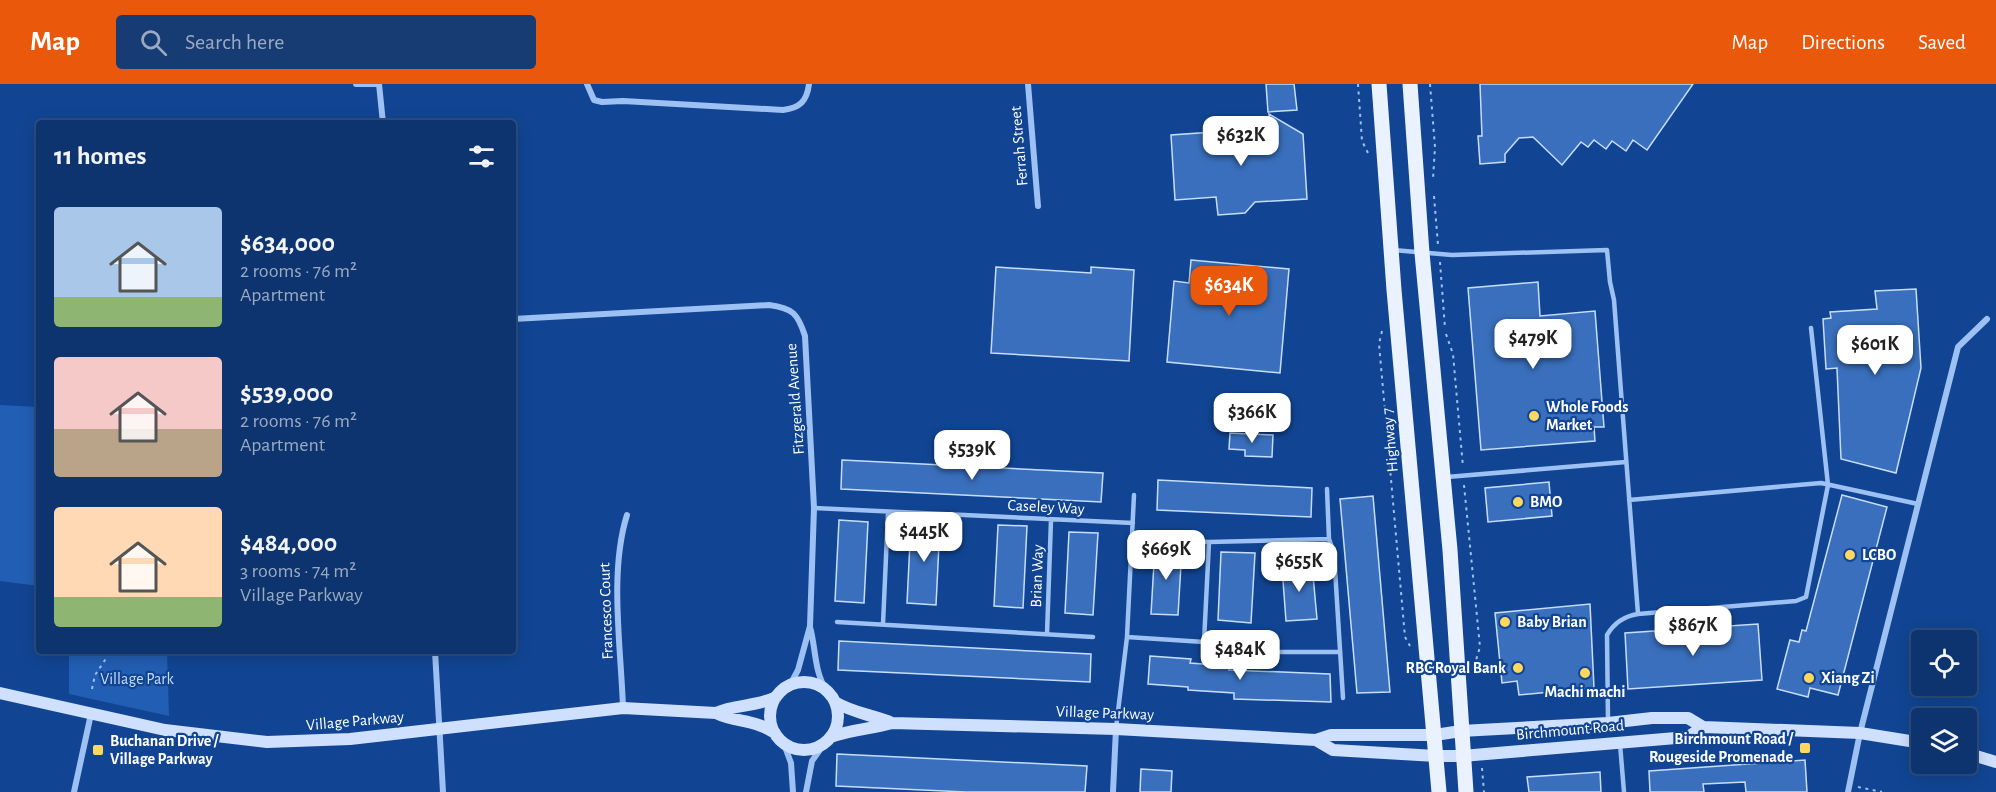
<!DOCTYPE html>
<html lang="en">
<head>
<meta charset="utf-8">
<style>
	:root { --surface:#0d346e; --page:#163c73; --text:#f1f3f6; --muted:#9aaac2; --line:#2d4f81; --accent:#ea580c }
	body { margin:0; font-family:"Alegreya Sans",sans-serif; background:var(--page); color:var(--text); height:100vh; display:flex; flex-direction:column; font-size:22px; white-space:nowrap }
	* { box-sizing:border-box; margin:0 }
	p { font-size:20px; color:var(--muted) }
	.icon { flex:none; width:33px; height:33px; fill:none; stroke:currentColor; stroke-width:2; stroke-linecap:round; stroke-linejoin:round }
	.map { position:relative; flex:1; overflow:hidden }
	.drawer { position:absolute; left:36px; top:36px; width:480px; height:534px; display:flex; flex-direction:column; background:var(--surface); border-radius:6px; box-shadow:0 3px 15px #0003,0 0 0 2px var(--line) }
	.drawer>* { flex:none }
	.fabs { position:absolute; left:1911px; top:546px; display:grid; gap:12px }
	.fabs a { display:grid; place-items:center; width:66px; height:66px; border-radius:6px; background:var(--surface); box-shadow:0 3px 15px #0003,0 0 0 2px var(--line); font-size:30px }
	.price { position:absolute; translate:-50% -51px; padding:0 14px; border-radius:12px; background:#fff; color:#222; font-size:20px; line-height:39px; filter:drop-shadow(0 2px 3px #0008) }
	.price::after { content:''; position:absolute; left:50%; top:36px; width:18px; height:14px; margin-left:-9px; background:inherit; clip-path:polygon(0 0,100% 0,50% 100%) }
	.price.current { background:var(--accent); color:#fff }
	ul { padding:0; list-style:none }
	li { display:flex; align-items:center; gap:18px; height:150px; padding:0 18px }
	li span { display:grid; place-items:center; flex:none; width:168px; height:120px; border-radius:6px; color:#555 }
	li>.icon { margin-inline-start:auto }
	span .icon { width:72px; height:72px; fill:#fffc; stroke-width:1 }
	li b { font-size:26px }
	h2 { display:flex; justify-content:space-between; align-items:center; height:72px; padding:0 18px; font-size:26px }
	header { display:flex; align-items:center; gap:36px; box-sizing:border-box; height:84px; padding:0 30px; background:var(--accent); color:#fff }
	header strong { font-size:28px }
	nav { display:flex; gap:33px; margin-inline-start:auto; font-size:21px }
	.search { width:420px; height:54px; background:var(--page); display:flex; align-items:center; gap:15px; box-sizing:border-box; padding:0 21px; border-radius:6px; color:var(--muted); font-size:22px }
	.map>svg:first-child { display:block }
	.green { fill:#225eb3 }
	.building { fill:#396fbc; stroke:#c6ddfd; stroke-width:1.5 }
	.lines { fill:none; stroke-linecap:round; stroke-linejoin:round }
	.path { stroke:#9ec1f3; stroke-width:2; stroke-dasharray:3 4.5; stroke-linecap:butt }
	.service { stroke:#9ec1f3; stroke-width:4.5 }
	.minor { stroke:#9ec1f3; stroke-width:6 }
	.secondary { stroke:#cee0fd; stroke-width:12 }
	.primary { stroke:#eaf2ff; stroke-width:15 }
	.poi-dot { fill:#ffd760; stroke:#114593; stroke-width:2 }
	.labels { text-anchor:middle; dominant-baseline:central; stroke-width:4.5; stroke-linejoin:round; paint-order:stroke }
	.street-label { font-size:16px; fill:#fff; stroke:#114593 }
	.poi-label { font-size:16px; font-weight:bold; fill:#fff; stroke:#114593; text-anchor:start }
	.park-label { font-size:16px; fill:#c6ddfd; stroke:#114593 }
</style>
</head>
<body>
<header>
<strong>Map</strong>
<div class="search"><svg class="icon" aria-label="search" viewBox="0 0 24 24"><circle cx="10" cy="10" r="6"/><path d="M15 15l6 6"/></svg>Search here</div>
<nav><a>Map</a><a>Directions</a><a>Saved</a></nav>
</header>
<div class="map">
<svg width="1996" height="708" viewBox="0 0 1996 708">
	<rect width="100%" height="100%" fill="#114593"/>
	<path class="green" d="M 0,321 L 39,323 L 39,502 L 0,497 Z
		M 69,567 L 167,567 L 169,632 L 69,610 Z"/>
	<path class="building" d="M 1266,0 L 1294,0 L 1297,26 L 1268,28 Z
		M 1480,0 L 1693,0 L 1647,66 L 1633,56 L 1626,67 L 1612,57 L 1606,65 L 1594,56 L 1588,63 L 1581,58 L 1562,81 L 1533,53 L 1519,54 L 1505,70 L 1505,78 L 1480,80 L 1478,52 L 1482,52 Z
		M 1269,30 L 1303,50 L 1307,115 L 1255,118 L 1245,129 L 1218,131 L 1216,113 L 1175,116 L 1171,51 L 1270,44 Z
		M 1191,176 L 1289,185 L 1280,289 L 1167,278 L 1174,197 L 1189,199 Z
		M 996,183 L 1091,189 L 1091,183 L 1134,186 L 1129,277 L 991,269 Z
		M 1538,198 L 1540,232 L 1595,227 L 1604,343 L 1594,343 L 1595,357 L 1481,366 L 1468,204 Z
		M 1916,205 L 1921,284 L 1896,389 L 1841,375 L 1837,284 L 1826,285 L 1823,235 L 1831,234 L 1830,228 L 1877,225 L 1875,207 Z
		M 1230,349 L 1273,351 L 1272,373 L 1245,372 L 1245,366 L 1229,365 Z
		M 842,376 L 1103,389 L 1101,418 L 841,405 Z
		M 1158,396 L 1312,404 L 1311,433 L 1157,426 Z
		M 1549,398 L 1552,432 L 1488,438 L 1485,404 Z
		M 1842,411 L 1887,423 L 1838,611 L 1810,604 L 1808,613 L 1777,605 L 1790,556 L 1799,558 L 1802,546 L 1806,547 Z
		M 1373,412 L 1390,608 L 1357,609 L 1340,415 Z
		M 839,436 L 868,438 L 864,519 L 835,517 Z
		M 911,438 L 940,440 L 936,521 L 907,519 Z
		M 998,441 L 1027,442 L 1023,524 L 994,522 Z
		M 1069,448 L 1098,449 L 1093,531 L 1065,529 Z
		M 1155,462 L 1182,464 L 1178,531 L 1151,530 Z
		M 1221,468 L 1255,469 L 1251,539 L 1218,536 Z
		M 1312,480 L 1317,535 L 1286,537 L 1282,483 Z
		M 1590,520 L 1594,604 L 1519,611 L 1517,597 L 1502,599 L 1495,529 Z
		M 1758,540 L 1762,596 L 1628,605 L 1625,549 Z
		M 839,557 L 1091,570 L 1090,598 L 838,586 Z
		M 1150,572 L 1191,575 L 1190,579 L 1230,582 L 1229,586 L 1330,590 L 1331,618 L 1234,615 L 1234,609 L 1188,606 L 1188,603 L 1148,600 Z
		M 837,670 L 1087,682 L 1085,708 L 966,708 L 836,702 Z
		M 1805,676 L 1807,708 L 1746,708 L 1745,698 L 1703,700 L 1704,708 L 1650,708 L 1649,687 Z
		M 1141,685 L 1172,687 L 1171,708 L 1140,708 Z
		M 1600,688 L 1601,708 L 1529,708 L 1527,693 Z"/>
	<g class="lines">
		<path class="path" d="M 1358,0 L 1362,57 L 1369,71
			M 1430,0 L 1435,63 L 1433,95
			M 1434,112 L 1438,161
			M 1440,178 L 1445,244
			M 1382,247 L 1379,260 L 1405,553 L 1410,562
			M 1446,250 L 1453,270 L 1463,383
			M 1464,401 L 1480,563 L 1474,583
			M 92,605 L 95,591 L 111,567
			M 1482,684 L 1484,708
			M 1858,703 L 1882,708"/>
		<path class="service" d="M 1393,166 L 1452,171 L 1607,166 L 1610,198 L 1614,216 L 1638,530
			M 1447,393 L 1626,378
			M 1327,405 L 1329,455 L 1334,469 L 1343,614
			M 1629,416 L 1821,399 L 1918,420
			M 814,424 L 1133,439
			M 1132,455 L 1209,458 L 1329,455
			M 837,538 L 1093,553
			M 883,540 L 888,428
			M 1047,550 L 1051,436
			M 1127,553 L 1204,558 L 1264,568 L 1340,568
			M 1204,558 L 1209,458
			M 1608,637 L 1607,551 C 1614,539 1625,532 1638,530 L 1796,517 L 1806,513 L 1828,401 L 1811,244
			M 1116,644 L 1127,553 L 1134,411
			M 1620,660 L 1624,708"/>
		<path class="minor" d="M 356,0 L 379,0
			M 379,0 L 383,39
			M 587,0 L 594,16 L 602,18 L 623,17 L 783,26 C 800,24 807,17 809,0
			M 1028,0 L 1038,122
			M 513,235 L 769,221 C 793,224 798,230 805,252 L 814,424 L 810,542 L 798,586 L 790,601
			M 810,543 C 816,564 814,589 827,607
			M 435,567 L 443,708
			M 623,624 C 621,563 609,488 627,431
			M 784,660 L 791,679 L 793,708
			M 74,708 L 91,630
			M 806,708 L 812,677 L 824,660
			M 1113,708 L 1116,645
			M 1848,708 L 1860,649 L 1958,263 L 1987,235"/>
		<path class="secondary" d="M770 632a34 34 0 1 1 68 0a34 34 0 1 1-68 0Z
			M 0,609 L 165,646 L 267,658 L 350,655 L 623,624 L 716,629 C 737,639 754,635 775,649
			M 835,618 C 853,629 873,631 892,639
			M 716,629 C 735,620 757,623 776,613
			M 831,653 C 852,645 872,645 892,639 L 1116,645 L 1316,656 L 1331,651 L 1435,651 L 1461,647 L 1608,639 L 1652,634 L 1688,634 L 1703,643 L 1860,649 L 1922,659
			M 1316,656 L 1333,666 L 1436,672 L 1462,672 L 1688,653 L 1703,643
			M 1966,669 L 1996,678"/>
		<path class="primary" d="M 1379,0 L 1394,206 L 1439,708
			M 1410,0 L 1422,169 L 1450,466 L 1466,708"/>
	</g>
	<g class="poi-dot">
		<circle cx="1534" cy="332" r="6"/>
		<circle cx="1518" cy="418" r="6"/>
		<circle cx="1850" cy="471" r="6"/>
		<circle cx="1505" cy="538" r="6"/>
		<circle cx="1518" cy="584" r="6"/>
		<circle cx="1585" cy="589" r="6"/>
		<circle cx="1809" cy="594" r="6"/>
		<rect x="1799" y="658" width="12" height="12" rx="3"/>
		<rect x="92" y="660" width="12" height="12" rx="3"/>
	</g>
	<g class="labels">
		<g class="street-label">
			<text transform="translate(1019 62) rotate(-95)">Ferrah Street</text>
			<text transform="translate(795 315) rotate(-94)">Fitzgerald Avenue</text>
			<text transform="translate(1390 356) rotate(-95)">Highway 7</text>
			<text transform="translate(1046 423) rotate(3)">Caseley Way</text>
			<text transform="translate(1037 492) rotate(-88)">Brian Way</text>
			<text transform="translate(606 527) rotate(-92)">Francesco Court</text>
			<text transform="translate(1105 629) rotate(2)">Village Parkway</text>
			<text transform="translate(355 637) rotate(-5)">Village Parkway</text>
			<text transform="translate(1570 646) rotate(-5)">Birchmount Road</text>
		</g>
		<g class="poi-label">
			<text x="1546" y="323">Whole Foods<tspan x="1546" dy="18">Market</tspan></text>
			<text x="1530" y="418">BMO</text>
			<text x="1862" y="471">LCBO</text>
			<text x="1517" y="538">Baby Brian</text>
			<text x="1506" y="584" text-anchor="end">RBC Royal Bank</text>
			<text x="1821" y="594">Xiang Zi</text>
			<text x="1585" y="608" text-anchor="middle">Machi machi</text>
			<text x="1793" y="655" text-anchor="end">Birchmount Road /<tspan x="1793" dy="18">Rougeside Promenade</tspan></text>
			<text x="110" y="657">Buchanan Drive /<tspan x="110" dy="18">Village Parkway</tspan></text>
		</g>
		<g class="park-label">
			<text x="137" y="595">Village Park</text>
		</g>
	</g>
</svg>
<div class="fabs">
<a><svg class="icon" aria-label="locate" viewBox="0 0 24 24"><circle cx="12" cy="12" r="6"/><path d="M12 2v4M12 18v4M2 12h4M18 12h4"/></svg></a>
<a><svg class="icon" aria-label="layers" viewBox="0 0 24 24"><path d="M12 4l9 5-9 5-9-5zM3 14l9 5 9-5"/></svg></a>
</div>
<b class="price" style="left:1241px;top:83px">$632K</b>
<b class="price current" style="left:1229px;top:233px">$634K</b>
<b class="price" style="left:1533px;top:286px">$479K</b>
<b class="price" style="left:1875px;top:292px">$601K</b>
<b class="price" style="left:1252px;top:360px">$366K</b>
<b class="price" style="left:972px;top:397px">$539K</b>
<b class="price" style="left:924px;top:479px">$445K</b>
<b class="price" style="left:1166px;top:497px">$669K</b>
<b class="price" style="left:1299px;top:509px">$655K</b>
<b class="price" style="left:1693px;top:573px">$867K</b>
<b class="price" style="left:1240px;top:597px">$484K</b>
<section class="drawer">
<h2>11 homes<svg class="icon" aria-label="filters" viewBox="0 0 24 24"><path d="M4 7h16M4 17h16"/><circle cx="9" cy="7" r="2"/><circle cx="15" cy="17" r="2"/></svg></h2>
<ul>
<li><span style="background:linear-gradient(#a9c7e8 75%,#8fb573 0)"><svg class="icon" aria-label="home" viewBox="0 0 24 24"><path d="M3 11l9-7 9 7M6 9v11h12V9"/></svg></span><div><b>$634,000</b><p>2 rooms · 76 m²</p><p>Apartment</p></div></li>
<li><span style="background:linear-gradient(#f6c9c9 60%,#b9a48a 0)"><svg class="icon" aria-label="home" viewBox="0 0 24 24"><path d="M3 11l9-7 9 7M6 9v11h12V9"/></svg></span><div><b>$539,000</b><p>2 rooms · 76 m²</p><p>Apartment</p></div></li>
<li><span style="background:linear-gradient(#ffd9b3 75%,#8fb573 0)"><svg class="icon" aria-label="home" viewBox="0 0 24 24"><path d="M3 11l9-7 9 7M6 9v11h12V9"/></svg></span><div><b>$484,000</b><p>3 rooms · 74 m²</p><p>Village Parkway</p></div></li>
</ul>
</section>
</div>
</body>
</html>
